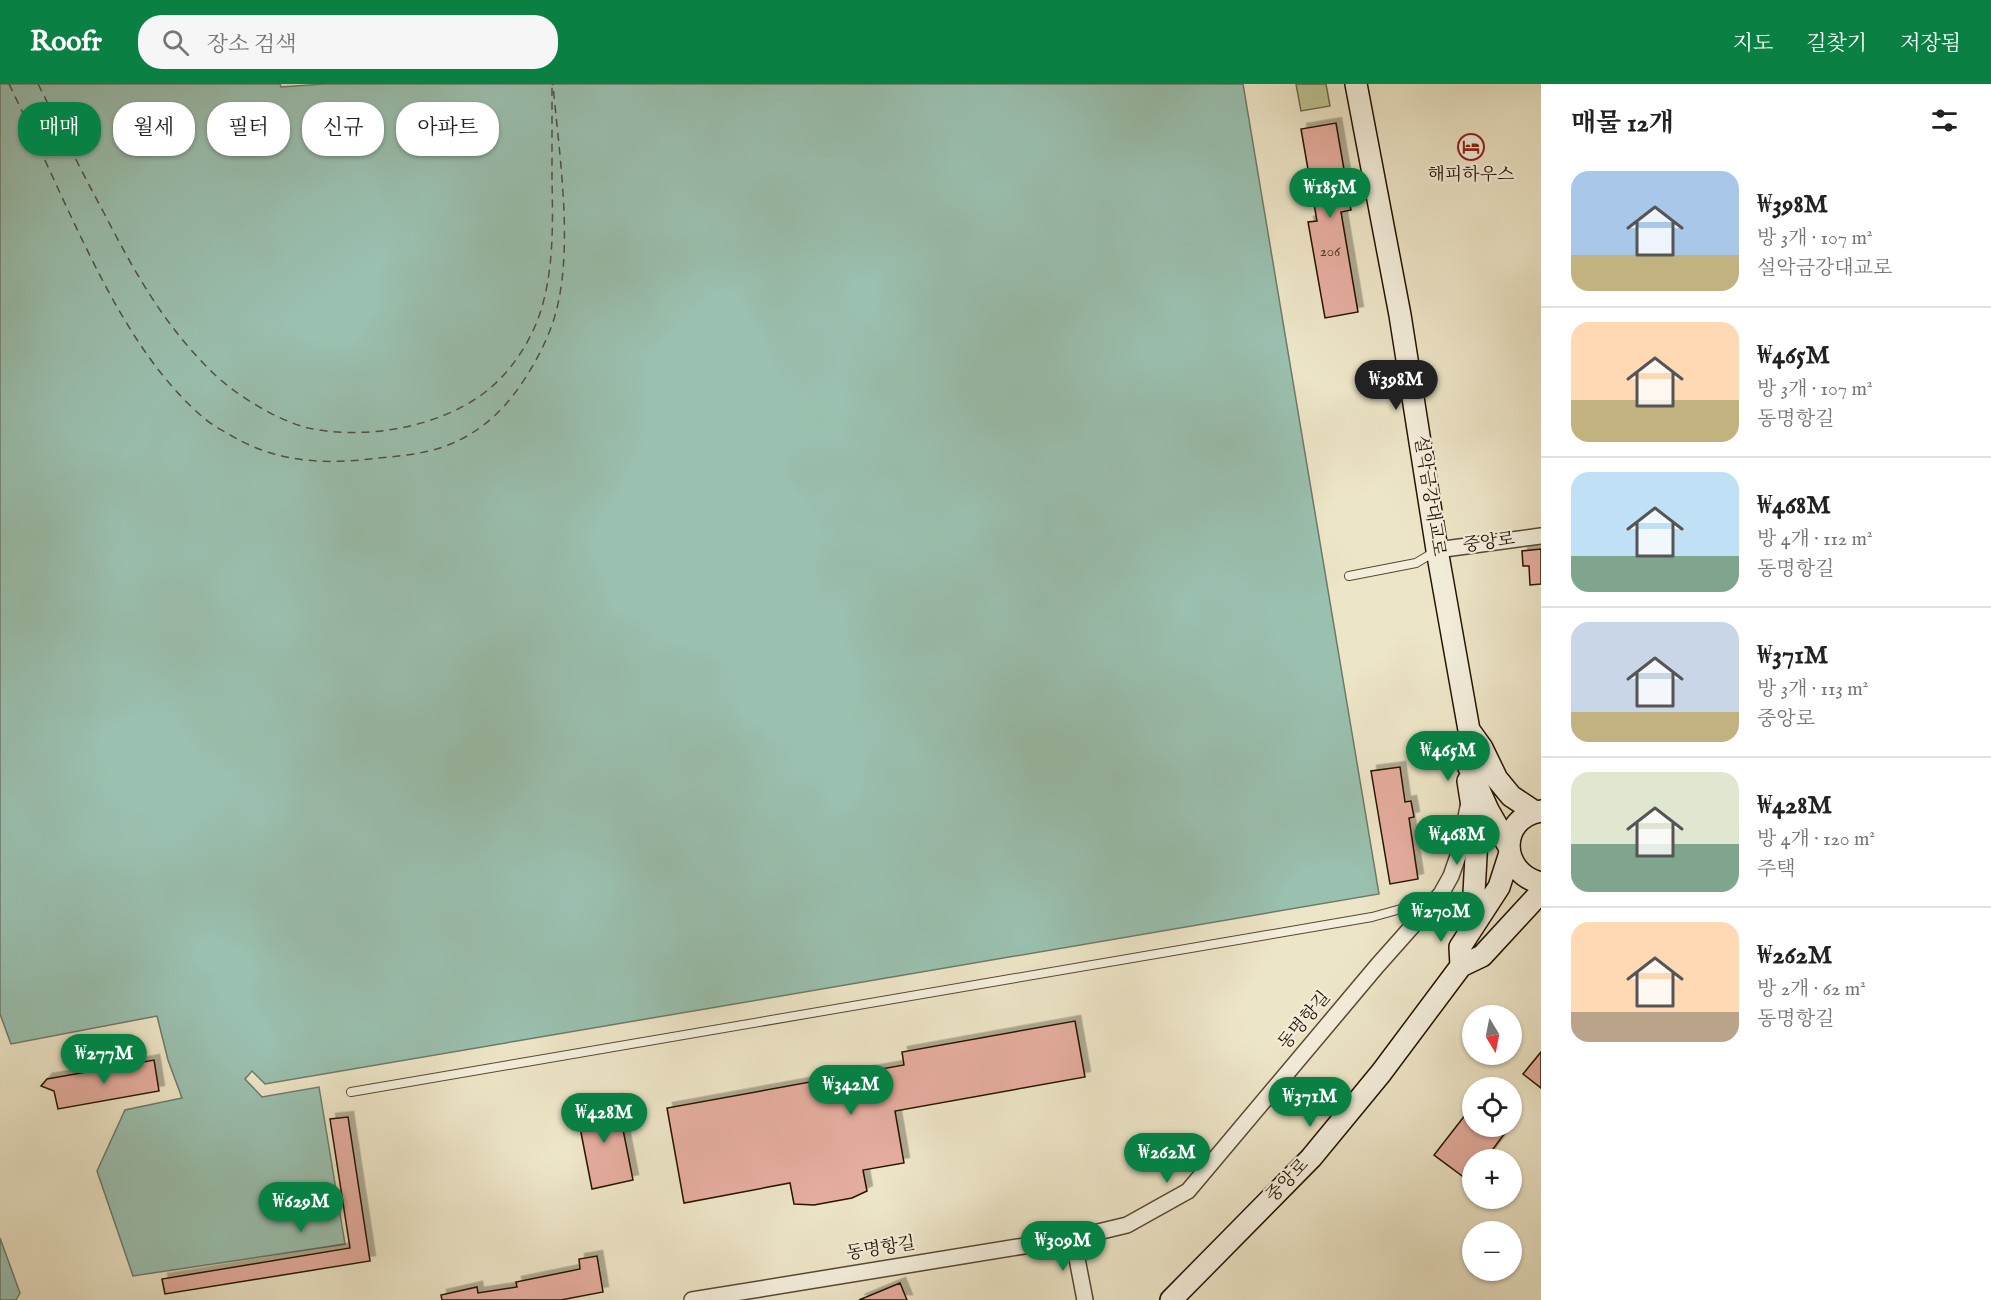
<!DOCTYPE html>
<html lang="ko">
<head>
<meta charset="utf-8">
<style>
	:root { --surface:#fff; --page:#f6f6f6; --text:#222; --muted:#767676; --line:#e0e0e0; --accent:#0b8043 }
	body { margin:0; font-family:"IM FELL English","Noto Serif KR",serif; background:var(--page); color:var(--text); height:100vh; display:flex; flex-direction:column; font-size:22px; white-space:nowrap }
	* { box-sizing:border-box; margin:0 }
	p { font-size:20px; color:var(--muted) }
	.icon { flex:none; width:33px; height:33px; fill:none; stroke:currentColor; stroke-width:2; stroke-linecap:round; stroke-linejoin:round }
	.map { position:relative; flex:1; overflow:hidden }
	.drawer { display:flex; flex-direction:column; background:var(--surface); width:450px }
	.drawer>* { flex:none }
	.top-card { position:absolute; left:18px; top:18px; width:570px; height:54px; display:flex; gap:12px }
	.needle { width:39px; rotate:170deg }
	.buttons { position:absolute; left:1462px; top:921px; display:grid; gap:12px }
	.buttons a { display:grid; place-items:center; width:60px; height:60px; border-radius:50%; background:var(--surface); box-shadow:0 2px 4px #0004; font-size:30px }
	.price { position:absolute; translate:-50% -51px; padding:0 14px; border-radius:21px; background:var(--accent); color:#fff; font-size:20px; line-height:39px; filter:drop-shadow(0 2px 3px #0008) }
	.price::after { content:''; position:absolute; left:50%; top:36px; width:18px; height:14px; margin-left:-9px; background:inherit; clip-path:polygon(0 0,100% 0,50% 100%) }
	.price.current { background:#222; color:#fff }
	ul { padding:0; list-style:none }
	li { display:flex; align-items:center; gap:18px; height:150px; padding:0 30px }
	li+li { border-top:2px solid var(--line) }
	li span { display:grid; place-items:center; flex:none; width:168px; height:120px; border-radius:18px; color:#555 }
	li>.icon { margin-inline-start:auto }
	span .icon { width:72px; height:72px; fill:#fffc; stroke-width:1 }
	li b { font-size:26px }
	h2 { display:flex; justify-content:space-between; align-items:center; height:72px; padding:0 30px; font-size:26px }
	.chip { padding:0 21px; border-radius:24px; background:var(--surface); box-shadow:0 2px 4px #0004; font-size:21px; line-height:54px }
	.chip.current { background:var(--accent); color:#fff }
	header { display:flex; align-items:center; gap:36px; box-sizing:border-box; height:84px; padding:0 30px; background:var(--accent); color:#fff }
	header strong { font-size:28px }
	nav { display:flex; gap:33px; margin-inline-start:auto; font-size:21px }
	.search { width:420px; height:54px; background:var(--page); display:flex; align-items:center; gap:15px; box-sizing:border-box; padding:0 21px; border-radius:24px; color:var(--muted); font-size:22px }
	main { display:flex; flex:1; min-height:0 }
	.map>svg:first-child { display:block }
	.green { fill:#bdc392; stroke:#726b49; stroke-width:1.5 }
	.water { fill:#9ac0af; stroke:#6c7b69; stroke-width:1.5 }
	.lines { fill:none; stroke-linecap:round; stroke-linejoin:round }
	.ferry { stroke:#4f503d; stroke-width:1.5; stroke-dasharray:8 6; stroke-linecap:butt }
	.building { fill:#e5ad9f; stroke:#261300; stroke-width:1.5; filter:url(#shadow) }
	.lane-casing { stroke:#584832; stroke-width:10 }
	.street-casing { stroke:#584832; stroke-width:18 }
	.secondary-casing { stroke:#261300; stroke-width:24 }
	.lane { stroke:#f3eedb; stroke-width:8 }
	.street { stroke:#f3eedb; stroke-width:15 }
	.secondary { stroke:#f3eedb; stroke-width:21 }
	.labels { text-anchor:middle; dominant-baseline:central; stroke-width:4.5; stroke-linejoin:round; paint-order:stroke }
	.number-label { font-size:15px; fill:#563a28 }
	.poi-label { font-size:18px; fill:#261300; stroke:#f3eedb }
	.street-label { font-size:18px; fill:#261300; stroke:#f3eedb }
</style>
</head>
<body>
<header>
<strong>Roofr</strong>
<div class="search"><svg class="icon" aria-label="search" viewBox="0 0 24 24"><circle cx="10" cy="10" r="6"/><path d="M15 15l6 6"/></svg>장소 검색</div>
<nav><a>지도</a><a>길찾기</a><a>저장됨</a></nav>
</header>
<main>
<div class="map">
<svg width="1541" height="1216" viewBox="0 0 1541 1216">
	<defs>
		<filter id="shadow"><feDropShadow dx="5.5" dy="-5.5" stdDeviation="0" flood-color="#0004"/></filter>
	</defs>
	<rect width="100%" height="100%" fill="#ede5c7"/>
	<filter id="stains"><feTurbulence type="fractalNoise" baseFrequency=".00333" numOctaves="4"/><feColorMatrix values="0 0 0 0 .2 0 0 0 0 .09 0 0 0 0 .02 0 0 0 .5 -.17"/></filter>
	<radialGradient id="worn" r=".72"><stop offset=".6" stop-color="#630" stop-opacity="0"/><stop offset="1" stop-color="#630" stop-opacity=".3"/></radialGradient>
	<path class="green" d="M 1296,0 L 1326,0 L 1330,22 L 1301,27 Z"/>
	<path class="water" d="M 0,0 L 280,0 L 281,3 L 324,0 L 1243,0 L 1379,810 L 265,1000 L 252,987 L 245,995 L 262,1013 L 319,1003 L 345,1160 L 133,1192 L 97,1087 L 125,1026 L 182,1014 L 168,976 L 157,932 L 11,960 L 0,930 Z
		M 0,1154 L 20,1209 L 16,1216 L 0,1216 Z"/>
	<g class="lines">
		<path class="ferry" d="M 9,0 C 29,41 48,83 67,124 C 102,198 142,282 205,335 C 212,341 220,345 227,349 C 272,377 318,381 370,375 C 395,372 424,371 448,361 C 479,349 501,329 520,302 C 533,283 544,263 552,241 C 576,173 559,72 553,0
			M 38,0 C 60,43 81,87 104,129 C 134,187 162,238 209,285 C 232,309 276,336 308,344 C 364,356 438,344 484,309 C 507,292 525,266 536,240 C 554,196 553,143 552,97 C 552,65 552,32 552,0"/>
	</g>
	<path class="building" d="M 1336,39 L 1351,126 L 1341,128 L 1358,228 L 1325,234 L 1308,138 L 1317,137 L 1301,45 Z
		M 1541,465 L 1541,500 L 1530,501 L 1529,482 L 1523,482 L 1522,467 Z
		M 1400,683 L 1405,718 L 1411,717 L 1414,733 L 1409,734 L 1418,795 L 1390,800 L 1371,687 Z
		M 1075,937 L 1085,993 L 895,1027 L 904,1079 L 863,1086 L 867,1107 L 852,1114 L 814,1121 L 794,1120 L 790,1099 L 684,1119 L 667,1024 L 904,981 L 902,968 Z
		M 1541,968 L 1541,1004 L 1523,990 Z
		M 154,976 L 159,1007 L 58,1025 L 54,1007 L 41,1002 L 47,995 Z
		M 617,1015 L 633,1096 L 592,1105 L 576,1023 Z
		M 1473,1021 L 1473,1042 L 1510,1042 L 1485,1076 L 1473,1076 L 1473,1100 L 1434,1071 Z
		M 348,1033 L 370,1177 L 165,1210 L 162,1195 L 350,1164 L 330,1035 Z
		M 597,1172 L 603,1208 L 561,1216 L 442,1216 L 441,1211 L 477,1203 L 478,1209 L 517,1203 L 516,1198 L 580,1185 L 579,1175 Z
		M 900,1199 L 907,1216 L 859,1216 Z"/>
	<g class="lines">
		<defs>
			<path id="lane" d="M 1349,492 L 1416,479 L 1436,467
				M 351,1008 L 1372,833 L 1408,823 L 1432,813"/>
			<path id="street" d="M 1437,466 L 1541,452
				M 1073,1154 L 1085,1216
				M 692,1216 L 1073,1154 L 1127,1141 L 1188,1107 L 1377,882 L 1441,810 L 1451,792 L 1458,772 L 1468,723"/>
			<path id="secondary" d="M 1356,0 L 1400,231 L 1437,466 L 1469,646 L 1467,679 L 1488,726 L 1508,761
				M 1469,646 L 1482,664 L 1497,695 L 1511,712 L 1535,728
				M 1468,697 L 1477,754 L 1474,809 L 1468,848
				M 1541,727 C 1498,734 1499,789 1541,799
				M 1461,882 L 1460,863 L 1499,803 L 1509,772
				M 1171,1216 L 1311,1074 L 1381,989 L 1461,882 L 1482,872 L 1541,808"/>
		</defs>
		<use href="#lane" class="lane-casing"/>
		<use href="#street" class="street-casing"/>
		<use href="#secondary" class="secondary-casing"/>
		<use href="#lane" class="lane"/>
		<use href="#street" class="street"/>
		<use href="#secondary" class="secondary"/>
	</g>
	<defs>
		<symbol id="hotel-ring" viewBox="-11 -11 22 22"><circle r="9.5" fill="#f3eedb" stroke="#8f2418" stroke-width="1.5"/><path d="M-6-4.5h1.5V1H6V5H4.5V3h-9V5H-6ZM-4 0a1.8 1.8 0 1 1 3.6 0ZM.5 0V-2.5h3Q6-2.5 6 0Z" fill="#8f2418"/></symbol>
	</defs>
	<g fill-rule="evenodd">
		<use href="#hotel-ring" x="1456" y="48" width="30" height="30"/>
	</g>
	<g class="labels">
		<g class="number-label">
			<text x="1330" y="167">206</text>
		</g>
		<g class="poi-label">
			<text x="1471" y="91">해피하우스</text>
		</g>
		<g class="street-label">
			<text transform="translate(1429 412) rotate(81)">설악금강대교로</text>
			<text transform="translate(1489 459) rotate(-8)">중앙로</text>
			<text transform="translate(1305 937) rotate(-50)">동명항길</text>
			<text transform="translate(1288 1097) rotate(-46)">중앙로</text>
			<text transform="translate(881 1165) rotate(-9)">동명항길</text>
		</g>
	</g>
	<rect width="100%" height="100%" filter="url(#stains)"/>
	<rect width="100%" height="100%" fill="url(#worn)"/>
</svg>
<div class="buttons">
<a><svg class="needle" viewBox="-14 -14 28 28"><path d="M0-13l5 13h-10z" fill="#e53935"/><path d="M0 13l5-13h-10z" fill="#767676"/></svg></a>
<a><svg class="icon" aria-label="locate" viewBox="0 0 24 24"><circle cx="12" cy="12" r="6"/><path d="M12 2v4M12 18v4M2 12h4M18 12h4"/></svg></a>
<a>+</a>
<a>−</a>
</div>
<b class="price" style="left:1330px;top:135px">₩185M</b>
<b class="price current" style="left:1396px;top:327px">₩398M</b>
<b class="price" style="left:1448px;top:698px">₩465M</b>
<b class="price" style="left:1457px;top:782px">₩468M</b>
<b class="price" style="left:1441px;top:859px">₩270M</b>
<b class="price" style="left:104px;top:1001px">₩277M</b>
<b class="price" style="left:851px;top:1032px">₩342M</b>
<b class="price" style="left:1310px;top:1044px">₩371M</b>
<b class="price" style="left:604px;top:1060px">₩428M</b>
<b class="price" style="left:1167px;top:1100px">₩262M</b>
<b class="price" style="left:301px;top:1149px">₩629M</b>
<b class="price" style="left:1063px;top:1188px">₩309M</b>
<div class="top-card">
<a class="chip current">매매</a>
<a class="chip">월세</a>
<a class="chip">필터</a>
<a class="chip">신규</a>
<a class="chip">아파트</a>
</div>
</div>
<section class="drawer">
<h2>매물 12개<svg class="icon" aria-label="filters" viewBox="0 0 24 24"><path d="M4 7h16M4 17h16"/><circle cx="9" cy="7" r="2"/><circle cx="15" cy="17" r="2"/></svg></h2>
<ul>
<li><span style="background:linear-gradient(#a9c7e8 70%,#c2b280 0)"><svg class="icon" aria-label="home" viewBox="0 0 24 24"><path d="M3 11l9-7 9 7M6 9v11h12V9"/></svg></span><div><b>₩398M</b><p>방 3개 · 107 m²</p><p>설악금강대교로</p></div></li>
<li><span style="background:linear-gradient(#ffd9b3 65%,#c2b280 0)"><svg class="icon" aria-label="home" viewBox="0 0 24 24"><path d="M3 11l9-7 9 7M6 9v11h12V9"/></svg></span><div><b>₩465M</b><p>방 3개 · 107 m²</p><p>동명항길</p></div></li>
<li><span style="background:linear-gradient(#bfe0f5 70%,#7fa58c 0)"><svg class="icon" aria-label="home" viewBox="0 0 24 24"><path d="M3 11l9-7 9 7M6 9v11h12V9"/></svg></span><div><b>₩468M</b><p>방 4개 · 112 m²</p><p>동명항길</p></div></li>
<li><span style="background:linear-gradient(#c9d6e8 75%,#c2b280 0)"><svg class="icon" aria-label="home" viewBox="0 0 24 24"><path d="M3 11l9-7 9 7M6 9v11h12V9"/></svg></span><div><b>₩371M</b><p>방 3개 · 113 m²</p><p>중앙로</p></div></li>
<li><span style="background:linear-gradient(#dfe7d0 60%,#7fa58c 0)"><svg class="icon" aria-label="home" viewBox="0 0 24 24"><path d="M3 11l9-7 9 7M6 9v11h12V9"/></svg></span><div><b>₩428M</b><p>방 4개 · 120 m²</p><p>주택</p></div></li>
<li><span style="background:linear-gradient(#ffd9b3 75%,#b9a48a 0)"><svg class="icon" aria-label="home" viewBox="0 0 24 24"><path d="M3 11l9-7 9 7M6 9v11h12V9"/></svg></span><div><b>₩262M</b><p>방 2개 · 62 m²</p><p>동명항길</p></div></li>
</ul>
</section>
</main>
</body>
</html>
